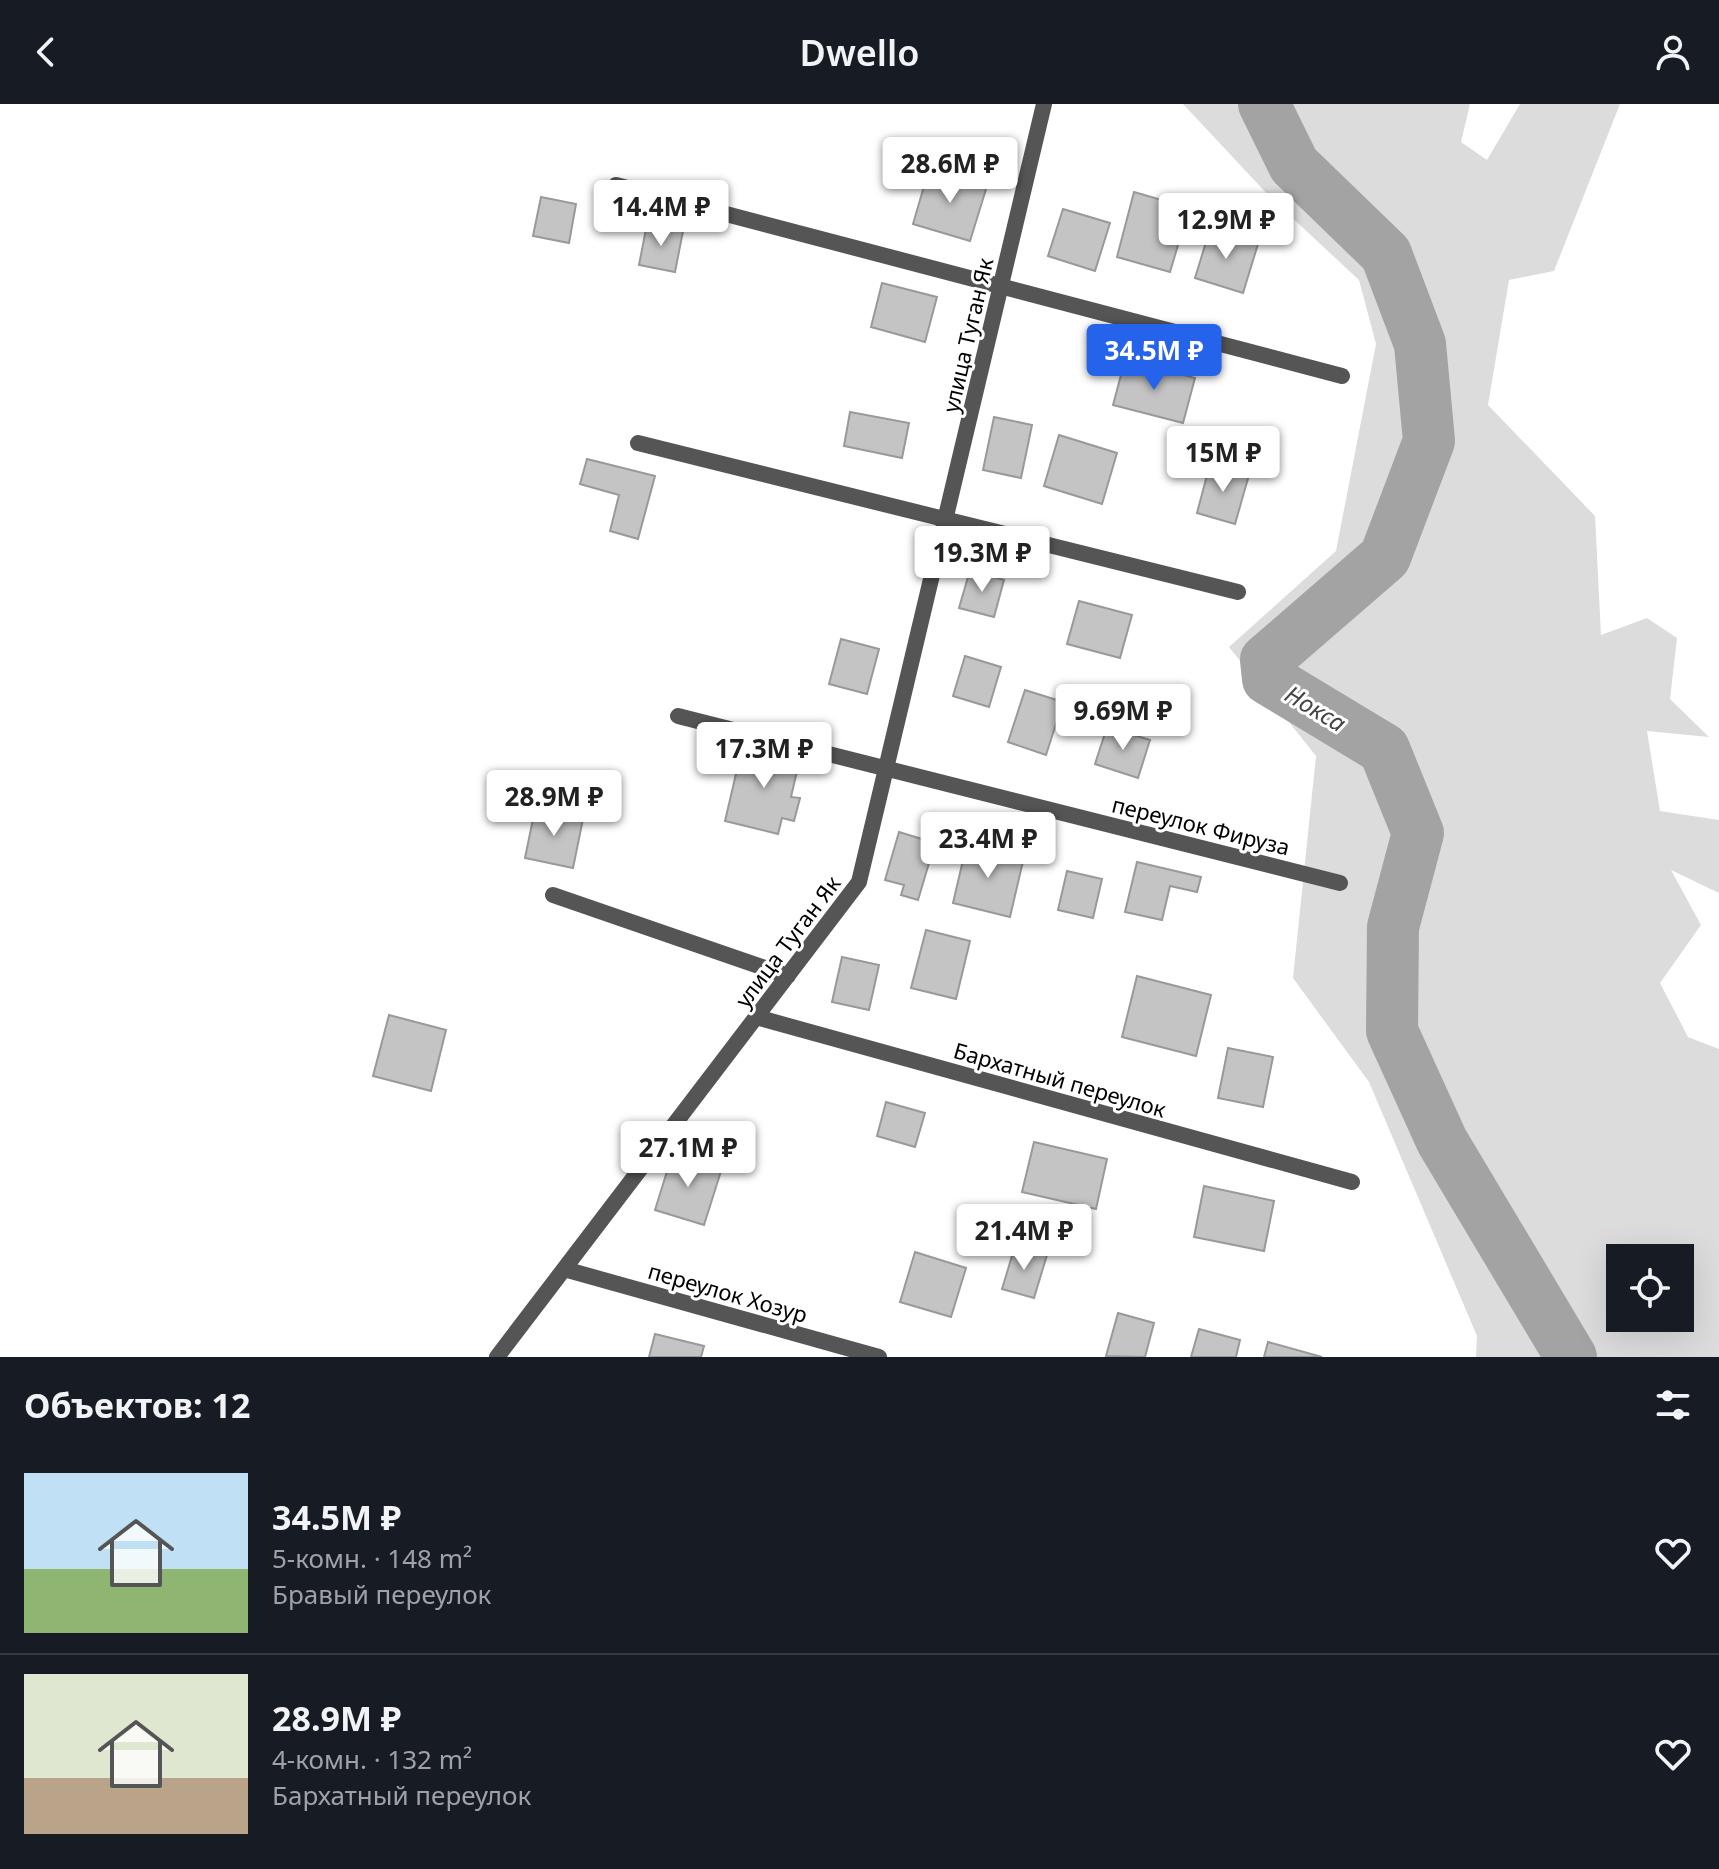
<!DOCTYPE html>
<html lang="ru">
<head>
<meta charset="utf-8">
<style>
	:root { --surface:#171b24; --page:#242831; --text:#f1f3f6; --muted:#9ea1a6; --line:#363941; --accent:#2563eb }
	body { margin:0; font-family:"Noto Sans",sans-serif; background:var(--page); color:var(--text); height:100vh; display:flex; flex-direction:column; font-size:30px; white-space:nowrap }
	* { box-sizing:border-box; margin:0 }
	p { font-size:26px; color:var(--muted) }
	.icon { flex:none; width:44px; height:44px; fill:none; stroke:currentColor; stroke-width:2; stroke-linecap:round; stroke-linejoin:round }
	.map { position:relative; height:1253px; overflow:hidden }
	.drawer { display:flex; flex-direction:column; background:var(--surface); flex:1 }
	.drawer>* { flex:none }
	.controls { position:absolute; left:1606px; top:1140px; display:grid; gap:16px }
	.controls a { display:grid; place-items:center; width:88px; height:88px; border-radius:0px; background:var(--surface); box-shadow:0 8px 32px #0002; font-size:40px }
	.price { position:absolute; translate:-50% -68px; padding:0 18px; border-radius:8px; background:#fff; color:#222; font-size:26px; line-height:52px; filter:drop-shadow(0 2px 4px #0008) }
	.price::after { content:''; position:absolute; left:50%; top:48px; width:24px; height:18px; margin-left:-12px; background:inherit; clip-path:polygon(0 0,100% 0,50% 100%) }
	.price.active { background:var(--accent); color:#fff }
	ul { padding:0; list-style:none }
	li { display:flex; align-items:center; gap:24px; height:200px; padding:0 24px }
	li+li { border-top:2px solid var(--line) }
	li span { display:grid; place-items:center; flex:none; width:224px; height:160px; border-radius:0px; color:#555 }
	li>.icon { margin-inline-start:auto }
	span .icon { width:96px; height:96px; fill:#fffc; stroke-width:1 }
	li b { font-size:34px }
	h2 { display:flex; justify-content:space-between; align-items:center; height:96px; padding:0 24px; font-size:34px }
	header { display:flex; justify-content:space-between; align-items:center; height:104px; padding:0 24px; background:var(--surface); font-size:36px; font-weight:600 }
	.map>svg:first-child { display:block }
	.green { fill:#dcdcdc; fill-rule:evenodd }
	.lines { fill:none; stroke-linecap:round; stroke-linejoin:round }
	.river { stroke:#a3a3a3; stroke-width:52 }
	.building { fill:#c4c4c4; stroke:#999; stroke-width:2 }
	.street { stroke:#555; stroke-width:16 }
	.labels { text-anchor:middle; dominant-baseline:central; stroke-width:6; stroke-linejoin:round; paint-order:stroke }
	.street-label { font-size:22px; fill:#000; stroke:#fff }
	.water-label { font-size:24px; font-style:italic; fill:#444; stroke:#fff }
</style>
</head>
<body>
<header><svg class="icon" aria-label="back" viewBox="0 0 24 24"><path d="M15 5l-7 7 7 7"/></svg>Dwello<svg class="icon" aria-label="person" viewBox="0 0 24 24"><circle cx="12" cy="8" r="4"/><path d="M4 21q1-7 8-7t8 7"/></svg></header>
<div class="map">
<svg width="1719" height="1253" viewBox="0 0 1719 1253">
	<rect width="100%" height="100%" fill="#fff"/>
	<path class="green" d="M 1183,0 L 1470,0 L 1461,38 L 1487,56 L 1520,0 L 1620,0 L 1554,167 L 1509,176 L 1488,301 L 1595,412 L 1601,531 L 1647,514 L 1677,534 L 1670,595 L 1709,633 L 1647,627 L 1660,707 L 1719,716 L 1719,789 L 1671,766 L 1701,821 L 1660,879 L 1688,933 L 1719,945 L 1719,1253 L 1476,1253 L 1477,1232 L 1369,978 L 1293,874 L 1316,652 L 1229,543 L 1336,447 L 1376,240 L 1359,176 L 1272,95 ZM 1620,1154 L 1680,1154 L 1680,1214 L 1620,1214 Z"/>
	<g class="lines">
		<path class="river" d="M 1264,0 L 1294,61 L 1386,150 L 1420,240 L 1429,337 L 1385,453 L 1266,556 L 1268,575 L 1384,645 L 1418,729 L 1393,823 L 1392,927 L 1442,1037 L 1571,1253"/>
	</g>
	<path class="building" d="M 929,65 L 987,82 L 970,137 L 913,120 Z
		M 1134,88 L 1189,104 L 1170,168 L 1117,153 Z
		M 541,93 L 576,100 L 569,139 L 533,132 Z
		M 1063,105 L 1110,119 L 1095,167 L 1048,152 Z
		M 647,120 L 683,127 L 675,168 L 639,161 Z
		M 1210,125 L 1258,140 L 1243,189 L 1195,174 Z
		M 882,179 L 937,193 L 925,238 L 871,223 Z
		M 1125,256 L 1195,274 L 1183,319 L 1113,301 Z
		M 850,308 L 909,319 L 902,354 L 844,342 Z
		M 994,313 L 1032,321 L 1021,374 L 983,366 Z
		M 1059,331 L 1117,349 L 1102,400 L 1044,382 Z
		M 587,355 L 655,372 L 638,435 L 610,427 L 619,391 L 580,380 Z
		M 1210,360 L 1249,371 L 1235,420 L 1197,409 Z
		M 970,466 L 1004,476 L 994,513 L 959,504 Z
		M 1079,497 L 1132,511 L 1120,554 L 1067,540 Z
		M 841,535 L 879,545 L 867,590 L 829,580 Z
		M 965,552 L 1001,563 L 989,603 L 953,592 Z
		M 1025,586 L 1063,598 L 1046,651 L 1008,638 Z
		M 1107,623 L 1150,636 L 1138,674 L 1095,660 Z
		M 743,640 L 800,654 L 791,693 L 800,694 L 794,717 L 782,714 L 778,730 L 725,717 Z
		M 535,705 L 583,715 L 573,764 L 525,754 Z
		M 899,728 L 935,739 L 918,796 L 901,791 L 904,781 L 885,776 Z
		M 967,739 L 1024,753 L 1010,813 L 953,799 Z
		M 1137,758 L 1201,773 L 1197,788 L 1170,782 L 1162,816 L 1125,808 Z
		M 1067,767 L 1102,775 L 1093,814 L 1058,806 Z
		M 926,826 L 970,837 L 956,895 L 911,884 Z
		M 842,853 L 879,861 L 869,906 L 832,898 Z
		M 1137,872 L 1211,891 L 1196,952 L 1122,933 Z
		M 389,911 L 446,926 L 431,987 L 373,972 Z
		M 1228,944 L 1273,953 L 1263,1003 L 1218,994 Z
		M 886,998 L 925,1009 L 915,1043 L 877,1032 Z
		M 1034,1038 L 1107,1055 L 1096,1105 L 1022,1088 Z
		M 673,1048 L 722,1064 L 704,1121 L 655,1106 Z
		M 1204,1082 L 1274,1097 L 1264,1147 L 1194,1133 Z
		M 1015,1142 L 1047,1151 L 1034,1194 L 1002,1185 Z
		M 915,1148 L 966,1164 L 951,1213 L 900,1198 Z
		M 1118,1209 L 1154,1219 L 1145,1253 L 1106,1252 Z
		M 1199,1225 L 1240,1236 L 1236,1253 L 1191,1253 Z
		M 655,1230 L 704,1242 L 701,1253 L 649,1253 Z
		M 1268,1238 L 1322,1253 L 1264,1253 Z"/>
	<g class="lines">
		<path class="street" d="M 616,81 L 1342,272
			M 638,339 L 1238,488
			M 678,612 L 1340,779
			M 553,791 L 788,872
			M 756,913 L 1352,1078
			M 564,1165 L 879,1253
			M 497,1253 L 859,778 L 1044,0"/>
	</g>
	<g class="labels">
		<g class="street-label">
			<text transform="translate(967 231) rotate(-77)">улица Туган Як</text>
			<text transform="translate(1201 721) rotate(14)">переулок Фируза</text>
			<text transform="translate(787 837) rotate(-53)">улица Туган Як</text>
			<text transform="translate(1060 975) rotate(16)">Бархатный переулок</text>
			<text transform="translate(728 1188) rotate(16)">переулок Хозур</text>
		</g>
		<g class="water-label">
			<text transform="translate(1316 604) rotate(31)">Нокса</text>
		</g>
	</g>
</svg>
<div class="controls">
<a><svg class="icon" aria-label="locate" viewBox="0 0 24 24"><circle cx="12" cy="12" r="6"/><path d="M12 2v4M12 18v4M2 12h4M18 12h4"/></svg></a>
</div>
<b class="price" style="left:950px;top:101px">28.6M ₽</b>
<b class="price" style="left:661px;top:144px">14.4M ₽</b>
<b class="price" style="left:1226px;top:157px">12.9M ₽</b>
<b class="price active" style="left:1154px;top:288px">34.5M ₽</b>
<b class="price" style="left:1223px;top:390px">15M ₽</b>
<b class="price" style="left:982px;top:490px">19.3M ₽</b>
<b class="price" style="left:1123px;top:648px">9.69M ₽</b>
<b class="price" style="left:764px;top:686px">17.3M ₽</b>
<b class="price" style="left:554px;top:734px">28.9M ₽</b>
<b class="price" style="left:988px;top:776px">23.4M ₽</b>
<b class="price" style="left:688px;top:1085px">27.1M ₽</b>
<b class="price" style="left:1024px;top:1168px">21.4M ₽</b>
</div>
<section class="drawer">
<h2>Объектов: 12<svg class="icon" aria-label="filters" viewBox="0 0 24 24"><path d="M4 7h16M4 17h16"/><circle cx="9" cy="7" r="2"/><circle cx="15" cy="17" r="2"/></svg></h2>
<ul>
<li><span style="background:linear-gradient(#bfe0f5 60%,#8fb573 0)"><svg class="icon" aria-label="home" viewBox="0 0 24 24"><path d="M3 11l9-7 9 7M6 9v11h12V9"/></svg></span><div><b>34.5M ₽</b><p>5-комн. · 148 m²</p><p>Бравый переулок</p></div><svg class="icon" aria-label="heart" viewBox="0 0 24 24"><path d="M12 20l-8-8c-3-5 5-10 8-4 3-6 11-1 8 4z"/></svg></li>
<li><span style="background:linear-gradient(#dfe7d0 65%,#b9a48a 0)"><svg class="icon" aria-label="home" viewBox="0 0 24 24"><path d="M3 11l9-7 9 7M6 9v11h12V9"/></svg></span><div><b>28.9M ₽</b><p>4-комн. · 132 m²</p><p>Бархатный переулок</p></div><svg class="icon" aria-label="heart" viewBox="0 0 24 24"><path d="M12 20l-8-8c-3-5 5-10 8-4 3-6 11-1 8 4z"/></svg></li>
</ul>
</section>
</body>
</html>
